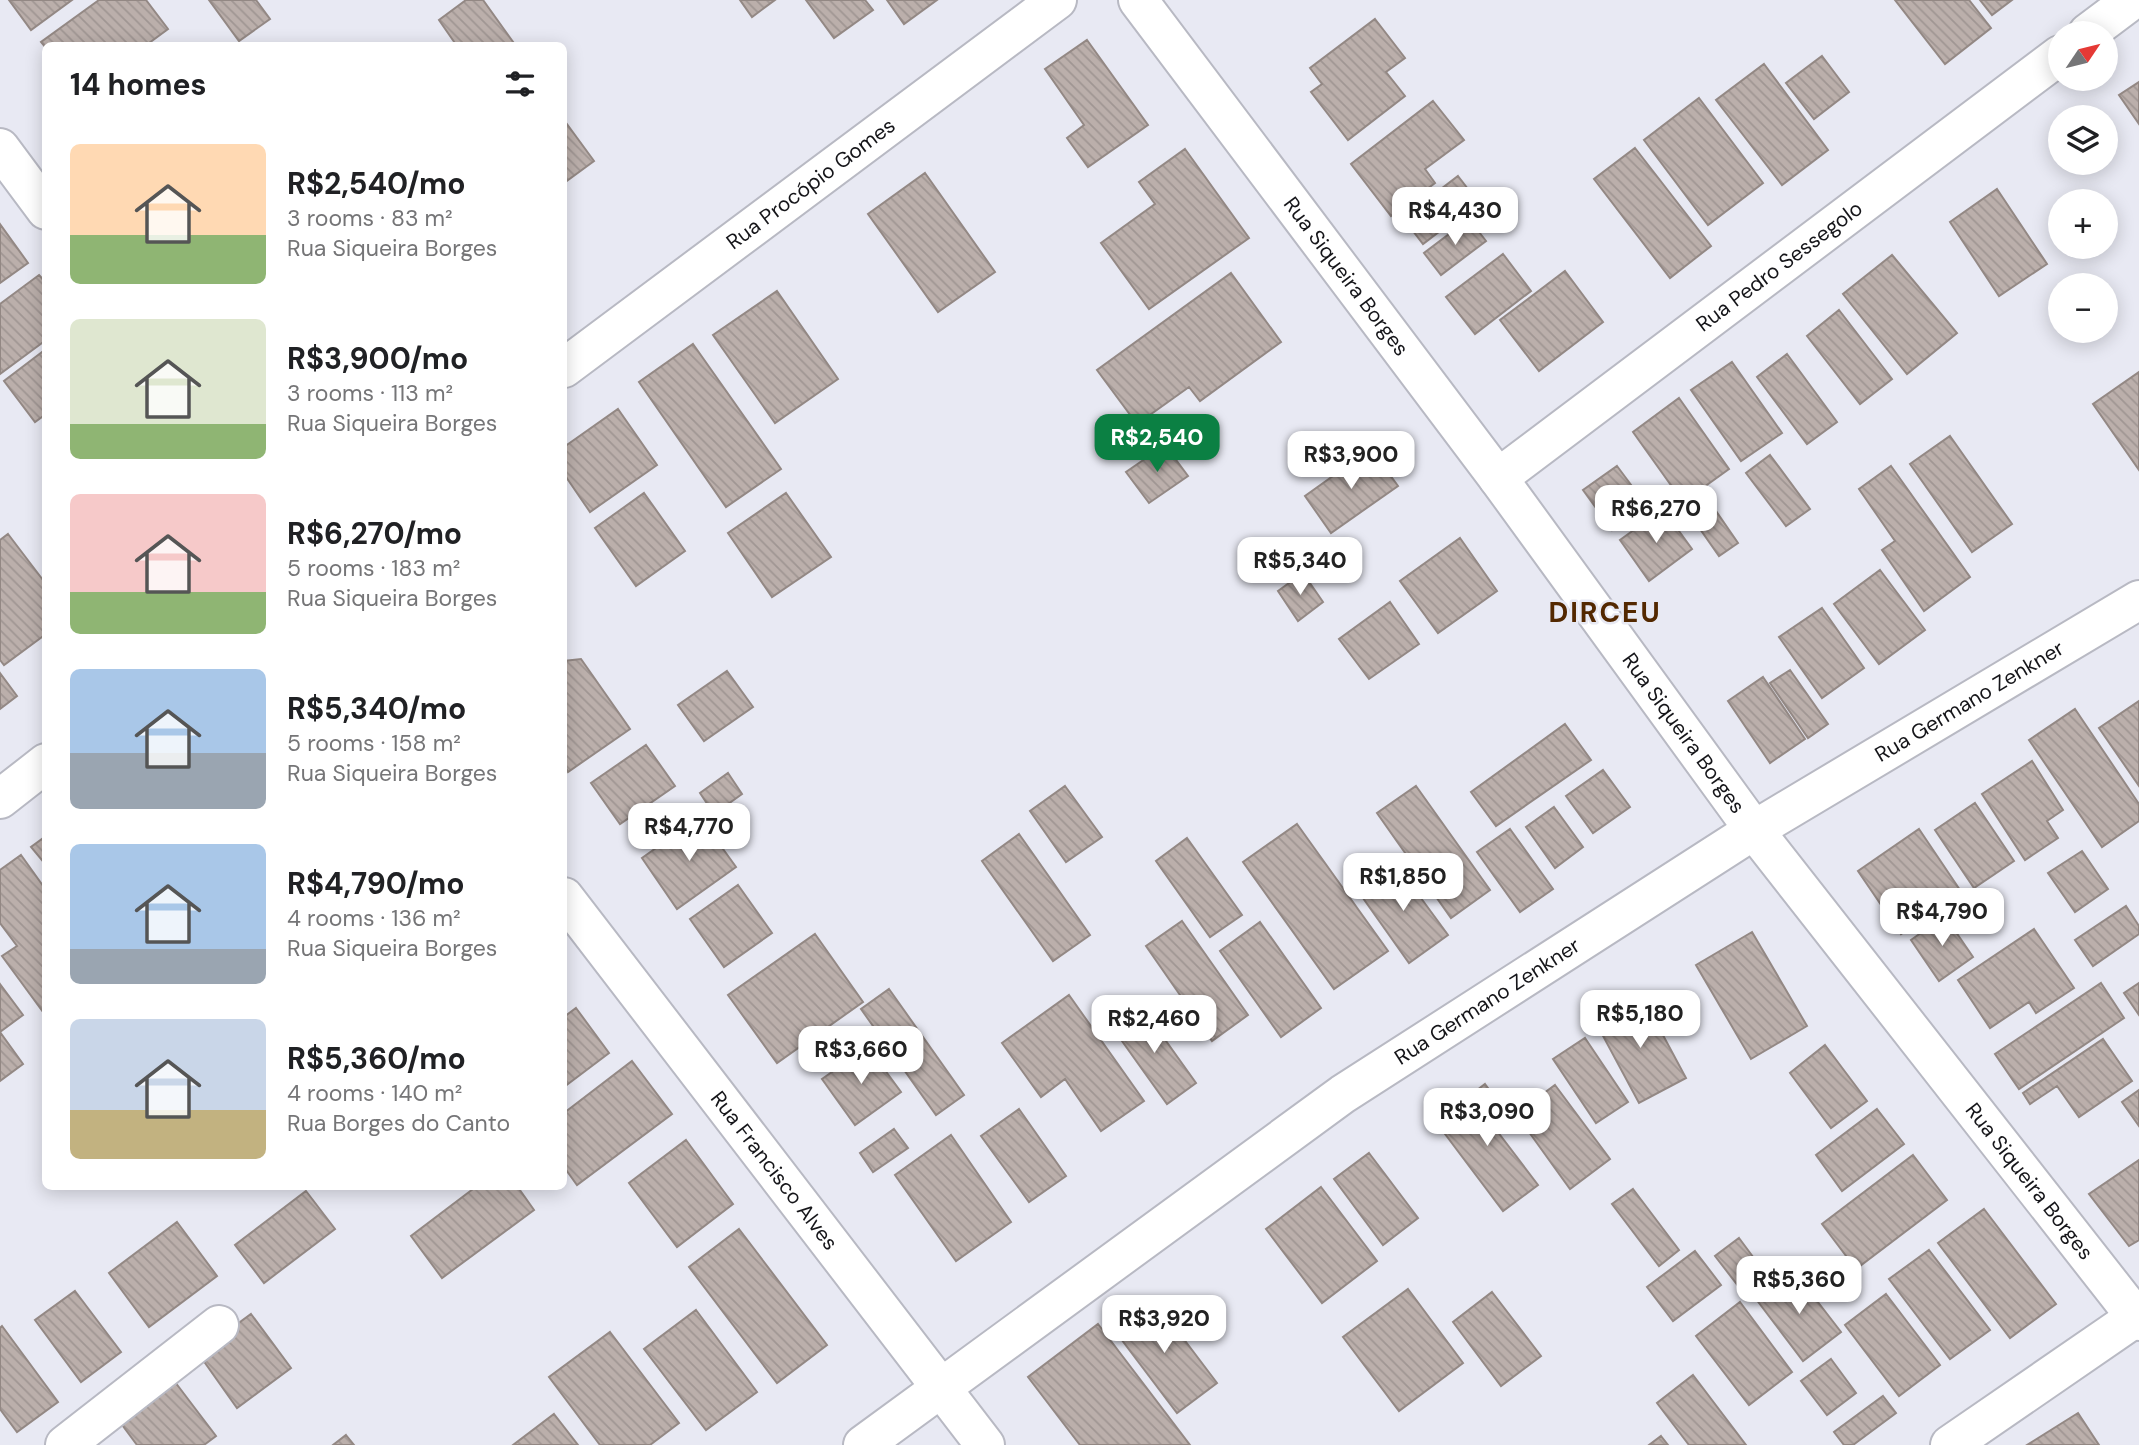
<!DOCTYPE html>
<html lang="en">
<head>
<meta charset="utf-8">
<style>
	:root { --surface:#fff; --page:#f6f6f6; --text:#202124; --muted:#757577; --accent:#0b8043 }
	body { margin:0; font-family:"DM Sans",sans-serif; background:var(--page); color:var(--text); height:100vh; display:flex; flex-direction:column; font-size:26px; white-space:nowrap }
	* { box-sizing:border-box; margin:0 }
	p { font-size:23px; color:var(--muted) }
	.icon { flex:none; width:38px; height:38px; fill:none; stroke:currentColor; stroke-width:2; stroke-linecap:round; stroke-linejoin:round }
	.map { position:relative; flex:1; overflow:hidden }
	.drawer { position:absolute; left:42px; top:42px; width:525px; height:1148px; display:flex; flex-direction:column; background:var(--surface); border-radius:10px; box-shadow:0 4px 18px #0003 }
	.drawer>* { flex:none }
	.needle { width:46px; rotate:55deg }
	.fabs { position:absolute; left:2048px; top:21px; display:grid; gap:14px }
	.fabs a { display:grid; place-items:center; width:70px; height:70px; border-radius:50%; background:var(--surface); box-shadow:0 4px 18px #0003; font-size:35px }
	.price { position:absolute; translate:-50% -60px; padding:0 16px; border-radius:14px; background:#fff; color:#222; font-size:23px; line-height:46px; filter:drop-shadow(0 2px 4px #0008) }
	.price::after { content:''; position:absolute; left:50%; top:42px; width:21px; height:16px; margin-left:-10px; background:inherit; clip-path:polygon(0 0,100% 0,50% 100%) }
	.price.selected { background:var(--accent); color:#fff }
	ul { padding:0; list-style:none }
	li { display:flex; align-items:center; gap:21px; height:175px; padding:0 28px }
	li span { display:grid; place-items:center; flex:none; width:196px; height:140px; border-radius:10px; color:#555 }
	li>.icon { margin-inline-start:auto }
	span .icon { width:84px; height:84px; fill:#fffc; stroke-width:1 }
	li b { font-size:30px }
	h2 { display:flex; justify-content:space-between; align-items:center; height:84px; padding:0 28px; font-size:30px }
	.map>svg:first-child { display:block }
	.building { fill:url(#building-back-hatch); stroke:#938884; stroke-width:2 }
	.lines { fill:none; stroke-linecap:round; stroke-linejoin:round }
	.street-casing { stroke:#b8b9c3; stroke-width:42 }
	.secondary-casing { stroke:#b8b9c3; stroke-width:42 }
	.street { stroke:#fff; stroke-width:38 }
	.secondary { stroke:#fff; stroke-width:38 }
	.labels { text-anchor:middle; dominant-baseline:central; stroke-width:5; stroke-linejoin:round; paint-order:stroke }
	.street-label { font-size:21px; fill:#151519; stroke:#e8e9f3 }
	.district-label { font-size:28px; font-weight:bold; letter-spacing:2px; fill:#532800; stroke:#e8e9f3 }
</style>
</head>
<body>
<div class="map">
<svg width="2139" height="1445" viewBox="0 0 2139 1445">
	<defs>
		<pattern id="building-back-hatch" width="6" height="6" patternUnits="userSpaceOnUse" patternTransform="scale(1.75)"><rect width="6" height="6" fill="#bbafab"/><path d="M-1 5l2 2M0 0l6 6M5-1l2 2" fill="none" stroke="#a09693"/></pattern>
	</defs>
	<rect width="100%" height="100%" fill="#e8e9f3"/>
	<path class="building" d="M 9,0 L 72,0 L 31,30 Z
		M 99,0 L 146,0 L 168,29 L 145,46 L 46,46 L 46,48 L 41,42 Z
		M 209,0 L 256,0 L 270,19 L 239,41 Z
		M 466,0 L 483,0 L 516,46 L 457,46 L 439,20 Z
		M 740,0 L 775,0 L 752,17 Z
		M 806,0 L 865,0 L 873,10 L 834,38 Z
		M 887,0 L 937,0 L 904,24 Z
		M 1895,0 L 1969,0 L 1991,28 L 1945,64 Z
		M 1980,0 L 2012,0 L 1992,15 Z
		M 1375,19 L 1405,58 L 1386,72 L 1405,96 L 1348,140 L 1311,92 L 1322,84 L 1310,68 Z
		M 1087,40 L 1148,125 L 1088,167 L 1067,138 L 1084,125 L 1045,69 Z
		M 1822,56 L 1849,92 L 1814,119 L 1786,83 Z
		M 1764,64 L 1828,150 L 1782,185 L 1716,100 Z
		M 2139,82 L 2139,124 L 2119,95 Z
		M 1699,98 L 1763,183 L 1708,225 L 1644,140 Z
		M 1433,101 L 1464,140 L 1425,169 L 1435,183 L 1391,216 L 1351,164 Z
		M 564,120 L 594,161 L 564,183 Z
		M 1635,148 L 1711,246 L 1670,278 L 1594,179 Z
		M 1185,149 L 1249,238 L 1149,309 L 1101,243 L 1155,204 L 1139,182 Z
		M 925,173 L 995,272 L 938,312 L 868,214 Z
		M 1458,176 L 1478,202 L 1423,244 L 1403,218 Z
		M 1997,189 L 2047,264 L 1999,296 L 1950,222 Z
		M 1469,219 L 1486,241 L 1441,275 L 1424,253 Z
		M 0,224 L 28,263 L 0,283 Z
		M 1503,254 L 1531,291 L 1475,334 L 1446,297 Z
		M 1892,255 L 1957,333 L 1907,374 L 1843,294 Z
		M 1565,271 L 1603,322 L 1539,371 L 1500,320 Z
		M 1231,273 L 1281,342 L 1200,401 L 1189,387 L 1137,424 L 1097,370 Z
		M 39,275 L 46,283 L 46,340 L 0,374 L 0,304 Z
		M 777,291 L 838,379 L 775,423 L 713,335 Z
		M 1839,310 L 1892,379 L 1860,404 L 1807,336 Z
		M 693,344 L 781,469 L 726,507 L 639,382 Z
		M 46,349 L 46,414 L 35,422 L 4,381 Z
		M 1787,354 L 1837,422 L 1807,444 L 1757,377 Z
		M 1732,362 L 1782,433 L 1741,461 L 1691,390 Z
		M 2139,372 L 2139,470 L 2093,404 Z
		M 1679,398 L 1729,469 L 1683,502 L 1633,432 Z
		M 618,409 L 657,465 L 590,512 L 564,474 L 564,447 Z
		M 1950,436 L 2012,524 L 1972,552 L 1910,464 Z
		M 1165,445 L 1188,476 L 1149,503 L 1126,472 Z
		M 1371,449 L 1398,486 L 1331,533 L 1305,496 Z
		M 1770,455 L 1810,509 L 1786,526 L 1746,473 Z
		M 1617,466 L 1646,505 L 1612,530 L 1583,490 Z
		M 1891,466 L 1970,577 L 1924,611 L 1882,550 L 1895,541 L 1859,489 Z
		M 644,493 L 685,551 L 636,586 L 595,528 Z
		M 786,493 L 831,557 L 772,597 L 728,533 Z
		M 1705,495 L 1738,543 L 1719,556 L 1686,509 Z
		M 1663,509 L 1692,549 L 1649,581 L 1620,540 Z
		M 8,534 L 46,584 L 46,634 L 4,665 L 0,660 L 0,540 Z
		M 1460,538 L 1497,591 L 1438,633 L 1400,581 Z
		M 1880,570 L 1925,630 L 1879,664 L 1834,604 Z
		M 1303,573 L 1323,602 L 1298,621 L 1278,591 Z
		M 1390,602 L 1419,644 L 1369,679 L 1339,639 Z
		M 1822,608 L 1864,668 L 1822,698 L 1779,637 Z
		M 581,659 L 630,729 L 568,772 L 564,765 L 564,661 Z
		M 1790,670 L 1828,724 L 1808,738 L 1770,683 Z
		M 727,671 L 753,707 L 704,741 L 678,705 Z
		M 0,673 L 17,696 L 0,709 Z
		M 1763,677 L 1805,739 L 1770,763 L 1728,701 Z
		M 2139,701 L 2139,786 L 2099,728 Z
		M 2075,709 L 2139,804 L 2139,821 L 2102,847 L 2029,740 Z
		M 1565,724 L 1591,760 L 1496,826 L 1471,792 Z
		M 646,745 L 675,786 L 620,824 L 591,783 Z
		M 2032,761 L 2063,810 L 2047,821 L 2058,838 L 2025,860 L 1982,794 Z
		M 1603,770 L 1630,807 L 1593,833 L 1566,796 Z
		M 728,773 L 742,794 L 714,814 L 700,793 Z
		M 1065,786 L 1102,837 L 1066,862 L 1030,811 Z
		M 1416,786 L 1490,890 L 1451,918 L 1377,813 Z
		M 1975,803 L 2014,861 L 1974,888 L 1935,830 Z
		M 1554,807 L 1583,847 L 1555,868 L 1526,827 Z
		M 700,817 L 736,867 L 677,909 L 642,858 Z
		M 1297,824 L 1388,951 L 1334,989 L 1243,862 Z
		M 1510,829 L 1553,889 L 1520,912 L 1477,852 Z
		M 1919,829 L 1962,893 L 1901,934 L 1858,871 Z
		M 1019,834 L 1090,935 L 1053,961 L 982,861 Z
		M 46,836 L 46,865 L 31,847 Z
		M 1187,838 L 1242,915 L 1210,937 L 1156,861 Z
		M 2082,851 L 2108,889 L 2075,912 L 2048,873 Z
		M 21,855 L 46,890 L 46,1016 L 2,956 L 17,946 L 0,923 L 0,870 Z
		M 1396,864 L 1448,935 L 1409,963 L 1358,891 Z
		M 738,885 L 772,933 L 724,967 L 690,919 Z
		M 2126,906 L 2139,926 L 2139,934 L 2093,966 L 2075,940 Z
		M 1945,916 L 1973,957 L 1939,981 L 1911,940 Z
		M 1182,921 L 1248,1015 L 1212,1041 L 1146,946 Z
		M 1260,922 L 1321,1008 L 1281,1037 L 1220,951 Z
		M 2034,929 L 2074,988 L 2036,1013 L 2029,1002 L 1990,1028 L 1958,980 Z
		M 1752,932 L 1807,1026 L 1751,1059 L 1696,965 Z
		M 815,934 L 863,1002 L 777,1063 L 728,995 Z
		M 2101,983 L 2124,1018 L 2019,1089 L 1995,1054 Z
		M 2139,983 L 2139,1015 L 2124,993 Z
		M 0,984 L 23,1015 L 0,1032 L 23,1064 L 0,1081 Z
		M 889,989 L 964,1095 L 936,1115 L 861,1009 Z
		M 1069,995 L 1144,1101 L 1101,1131 L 1065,1079 L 1041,1097 L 1002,1043 Z
		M 1642,996 L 1686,1078 L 1639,1103 L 1595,1021 Z
		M 1141,1006 L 1196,1083 L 1167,1104 L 1112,1027 Z
		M 576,1008 L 609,1053 L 564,1087 L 564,1017 Z
		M 1585,1038 L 1628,1102 L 1596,1123 L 1553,1059 Z
		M 2103,1039 L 2132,1081 L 2079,1117 L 2057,1086 L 2030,1104 L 2023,1093 Z
		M 1825,1045 L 1867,1101 L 1831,1128 L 1790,1073 Z
		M 868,1047 L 901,1092 L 855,1125 L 822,1079 Z
		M 632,1061 L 672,1114 L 577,1185 L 564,1167 L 564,1113 Z
		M 1485,1084 L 1506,1112 L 1491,1123 L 1538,1185 L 1503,1211 L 1436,1122 Z
		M 1555,1085 L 1610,1159 L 1570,1189 L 1516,1114 Z
		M 2139,1090 L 2139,1126 L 2122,1102 Z
		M 1019,1109 L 1066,1176 L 1029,1202 L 981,1136 Z
		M 1877,1109 L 1904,1144 L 1842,1191 L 1816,1155 Z
		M 894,1129 L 908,1148 L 873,1172 L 860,1153 Z
		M 951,1135 L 1011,1222 L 956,1261 L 895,1175 Z
		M 686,1140 L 733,1204 L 677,1247 L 629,1183 Z
		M 1369,1153 L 1418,1218 L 1383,1245 L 1334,1179 Z
		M 1913,1155 L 1947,1200 L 1856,1269 L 1822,1224 Z
		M 2139,1160 L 2139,1240 L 2129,1246 L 2089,1194 Z
		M 477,1186 L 517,1186 L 534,1210 L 442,1278 L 411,1236 Z
		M 1321,1187 L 1377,1261 L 1322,1303 L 1266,1229 Z
		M 1633,1189 L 1679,1250 L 1659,1266 L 1612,1204 Z
		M 306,1191 L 335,1229 L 264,1283 L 235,1245 Z
		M 1984,1209 L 2056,1304 L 2010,1338 L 1938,1243 Z
		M 177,1222 L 217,1276 L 149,1327 L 109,1273 Z
		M 739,1229 L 827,1345 L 777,1383 L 689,1267 Z
		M 1739,1238 L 1762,1269 L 1739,1287 L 1715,1256 Z
		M 1929,1250 L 1990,1330 L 1950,1359 L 1889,1279 Z
		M 1695,1251 L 1721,1285 L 1673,1321 L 1647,1287 Z
		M 1794,1271 L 1841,1332 L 1803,1361 L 1756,1299 Z
		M 1408,1289 L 1463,1363 L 1399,1411 L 1343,1337 Z
		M 75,1291 L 121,1352 L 81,1382 L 35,1320 Z
		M 1492,1292 L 1541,1356 L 1501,1386 L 1453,1322 Z
		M 1886,1294 L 1940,1365 L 1899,1396 L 1845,1325 Z
		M 1152,1297 L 1217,1383 L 1177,1413 L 1112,1327 Z
		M 1740,1302 L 1792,1372 L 1749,1405 L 1696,1336 Z
		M 696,1310 L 757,1392 L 706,1430 L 644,1349 Z
		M 251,1314 L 291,1368 L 237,1408 L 198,1353 Z
		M 1098,1324 L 1190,1445 L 1080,1445 L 1028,1377 Z
		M 2,1326 L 58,1402 L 17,1432 L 0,1409 L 0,1328 Z
		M 610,1332 L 679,1423 L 650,1445 L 600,1445 L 549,1377 Z
		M 1831,1359 L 1856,1393 L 1827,1415 L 1801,1381 Z
		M 1693,1375 L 1746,1445 L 1689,1445 L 1657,1403 Z
		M 172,1378 L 216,1436 L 204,1445 L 137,1445 L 117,1418 Z
		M 1883,1396 L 1896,1413 L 1853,1445 L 1844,1445 L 1834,1432 Z
		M 2078,1413 L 2099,1445 L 2027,1445 Z
		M 554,1414 L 578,1445 L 513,1445 Z
		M 346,1435 L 354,1445 L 333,1445 Z
		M 1661,1436 L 1668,1445 L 1649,1445 Z"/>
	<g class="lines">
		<defs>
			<g id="street">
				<path id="s1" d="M 1138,0 L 1498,478 L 1754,830 L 2139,1321"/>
				<path d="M 2088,33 L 2132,0"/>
				<path id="s2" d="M 564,368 L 1057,0"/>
				<path id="s3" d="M 1498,478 L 2060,55"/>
				<path d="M 0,799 L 46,763"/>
				<path d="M 65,1445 L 219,1325"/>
				<path id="s4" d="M 863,1445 L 1343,1094 L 1754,830 L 2139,600"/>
			</g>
			<g id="secondary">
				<path d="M 0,148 L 46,210"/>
				<path id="s5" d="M 564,897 L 985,1445"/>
				<path d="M 1950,1445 L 2139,1315"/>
			</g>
		</defs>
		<use href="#street" class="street-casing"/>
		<use href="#secondary" class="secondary-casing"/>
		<use href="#street" class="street"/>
		<use href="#secondary" class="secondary"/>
	</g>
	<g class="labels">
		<g class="street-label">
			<text stroke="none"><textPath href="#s2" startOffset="308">Rua Procópio Gomes</textPath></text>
			<text stroke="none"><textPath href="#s3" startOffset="352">Rua Pedro Sessegolo</textPath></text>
			<text stroke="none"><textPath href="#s1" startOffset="346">Rua Siqueira Borges</textPath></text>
			<text stroke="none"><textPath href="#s4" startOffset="1334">Rua Germano Zenkner</textPath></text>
			<text stroke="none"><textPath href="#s1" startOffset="914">Rua Siqueira Borges</textPath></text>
			<text stroke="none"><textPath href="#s4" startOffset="766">Rua Germano Zenkner</textPath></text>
			<text stroke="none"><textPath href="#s5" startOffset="345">Rua Francisco Alves</textPath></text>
			<text stroke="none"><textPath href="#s1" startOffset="1480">Rua Siqueira Borges</textPath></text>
		</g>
		<g class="district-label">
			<text x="1605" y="612">DIRCEU</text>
		</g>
	</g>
</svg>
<div class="fabs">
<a><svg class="needle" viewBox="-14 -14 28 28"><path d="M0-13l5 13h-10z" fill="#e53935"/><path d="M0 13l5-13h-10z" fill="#757577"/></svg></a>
<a><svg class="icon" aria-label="layers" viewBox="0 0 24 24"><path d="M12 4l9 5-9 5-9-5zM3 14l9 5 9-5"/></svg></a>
<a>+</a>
<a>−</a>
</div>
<b class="price" style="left:1455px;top:247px">R$4,430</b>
<b class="price selected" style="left:1157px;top:474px">R$2,540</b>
<b class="price" style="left:1351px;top:491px">R$3,900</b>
<b class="price" style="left:1656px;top:545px">R$6,270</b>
<b class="price" style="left:1300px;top:597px">R$5,340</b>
<b class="price" style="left:689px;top:863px">R$4,770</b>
<b class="price" style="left:1403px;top:913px">R$1,850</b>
<b class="price" style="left:1942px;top:948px">R$4,790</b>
<b class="price" style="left:1640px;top:1050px">R$5,180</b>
<b class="price" style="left:1154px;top:1055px">R$2,460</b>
<b class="price" style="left:861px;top:1086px">R$3,660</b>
<b class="price" style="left:1487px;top:1148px">R$3,090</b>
<b class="price" style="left:1799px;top:1316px">R$5,360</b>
<b class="price" style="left:1164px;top:1355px">R$3,920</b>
<section class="drawer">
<h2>14 homes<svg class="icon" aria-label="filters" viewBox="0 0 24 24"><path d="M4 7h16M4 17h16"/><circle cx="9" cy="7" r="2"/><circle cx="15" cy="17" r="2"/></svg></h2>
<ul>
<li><span style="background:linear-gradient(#ffd9b3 65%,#8fb573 0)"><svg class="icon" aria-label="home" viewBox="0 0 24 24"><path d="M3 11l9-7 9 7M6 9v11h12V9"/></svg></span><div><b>R$2,540/mo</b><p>3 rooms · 83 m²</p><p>Rua Siqueira Borges</p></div></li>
<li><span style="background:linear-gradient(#dfe7d0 75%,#8fb573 0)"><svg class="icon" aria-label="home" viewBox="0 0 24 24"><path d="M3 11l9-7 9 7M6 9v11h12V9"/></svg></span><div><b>R$3,900/mo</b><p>3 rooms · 113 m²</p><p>Rua Siqueira Borges</p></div></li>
<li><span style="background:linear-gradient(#f6c9c9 70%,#8fb573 0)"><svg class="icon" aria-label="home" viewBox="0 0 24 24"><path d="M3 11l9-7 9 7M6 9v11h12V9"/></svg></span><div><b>R$6,270/mo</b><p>5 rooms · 183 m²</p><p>Rua Siqueira Borges</p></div></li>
<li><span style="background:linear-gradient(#a9c7e8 60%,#9aa5b1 0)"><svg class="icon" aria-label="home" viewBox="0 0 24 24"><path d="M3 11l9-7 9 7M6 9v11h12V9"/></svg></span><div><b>R$5,340/mo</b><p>5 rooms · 158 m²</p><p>Rua Siqueira Borges</p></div></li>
<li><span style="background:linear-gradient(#a9c7e8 75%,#9aa5b1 0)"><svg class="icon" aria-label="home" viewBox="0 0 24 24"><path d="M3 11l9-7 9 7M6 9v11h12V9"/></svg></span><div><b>R$4,790/mo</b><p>4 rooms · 136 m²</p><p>Rua Siqueira Borges</p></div></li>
<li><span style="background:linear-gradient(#c9d6e8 65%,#c2b280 0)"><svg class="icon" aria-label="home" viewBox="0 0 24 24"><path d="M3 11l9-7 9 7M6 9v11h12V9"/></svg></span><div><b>R$5,360/mo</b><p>4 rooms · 140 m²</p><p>Rua Borges do Canto</p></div></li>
</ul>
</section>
</div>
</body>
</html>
